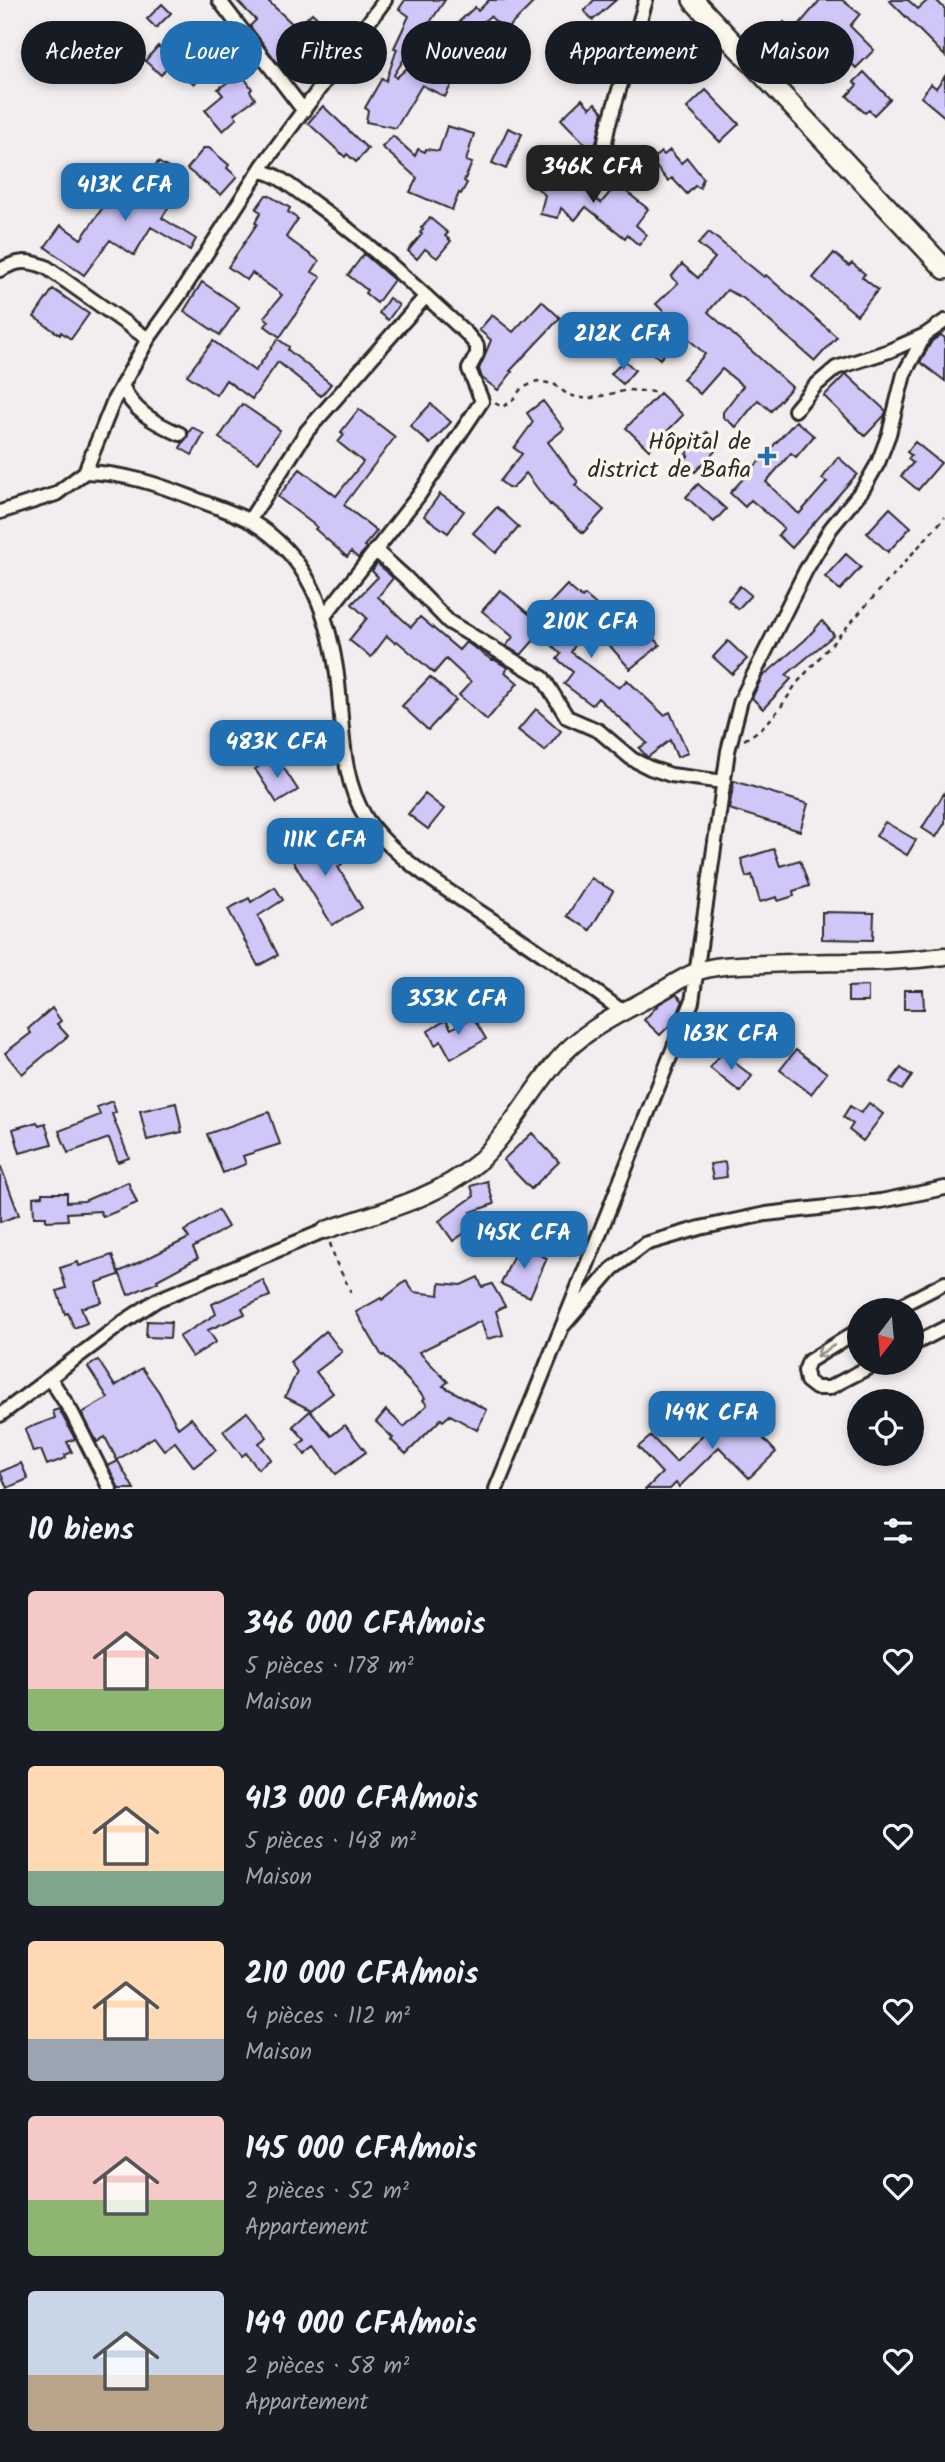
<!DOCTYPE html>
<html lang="fr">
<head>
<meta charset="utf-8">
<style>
	:root { --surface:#171b24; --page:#20242c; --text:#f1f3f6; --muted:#9ea1a6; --accent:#1f6fb2 }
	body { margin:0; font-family:Kalam,sans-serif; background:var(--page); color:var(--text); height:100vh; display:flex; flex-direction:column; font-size:26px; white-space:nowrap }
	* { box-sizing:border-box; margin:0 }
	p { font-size:23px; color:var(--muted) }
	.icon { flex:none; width:38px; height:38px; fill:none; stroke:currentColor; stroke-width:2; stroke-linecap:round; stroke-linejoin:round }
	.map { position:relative; height:1489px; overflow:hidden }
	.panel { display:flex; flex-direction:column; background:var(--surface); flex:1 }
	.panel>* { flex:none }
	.guide { position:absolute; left:21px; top:21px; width:903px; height:63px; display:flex; gap:14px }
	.needle { width:46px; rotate:196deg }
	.buttons { position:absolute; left:847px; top:1298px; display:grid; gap:14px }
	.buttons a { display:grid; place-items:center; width:77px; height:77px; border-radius:50%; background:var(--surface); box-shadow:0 4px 10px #0003; font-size:35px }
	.price { position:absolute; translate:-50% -60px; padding:0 16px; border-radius:14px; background:var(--accent); color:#fff; font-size:23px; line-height:46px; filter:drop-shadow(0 2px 4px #0008) }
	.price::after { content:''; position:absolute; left:50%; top:42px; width:21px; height:16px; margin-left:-10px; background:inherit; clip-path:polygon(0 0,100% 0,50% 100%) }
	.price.selected { background:#222; color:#fff }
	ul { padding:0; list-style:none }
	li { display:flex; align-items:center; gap:21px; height:175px; padding:0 28px }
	li span { display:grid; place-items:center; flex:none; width:196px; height:140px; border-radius:7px; color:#555 }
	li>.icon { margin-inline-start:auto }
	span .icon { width:84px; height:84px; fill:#fffc; stroke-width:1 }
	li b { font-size:30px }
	h2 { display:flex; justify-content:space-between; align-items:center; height:84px; padding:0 28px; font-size:30px }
	.pill { padding:0 24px; border-radius:32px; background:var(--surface); box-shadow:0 4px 10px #0003; font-size:24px; line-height:63px }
	.pill.selected { background:var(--accent); color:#fff }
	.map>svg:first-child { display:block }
	.building { fill:#d0c6f8; stroke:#2b2b2b; stroke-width:2 }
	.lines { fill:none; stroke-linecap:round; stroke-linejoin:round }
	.minor-casing { stroke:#2b2b2b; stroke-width:18 }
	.tertiary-casing { stroke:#2b2b2b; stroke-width:21 }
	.secondary-casing { stroke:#2b2b2b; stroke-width:24 }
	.path { stroke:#2b2b2b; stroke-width:2.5; stroke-dasharray:5 5; stroke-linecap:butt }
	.minor { stroke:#fbf7ec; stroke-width:12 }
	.tertiary { stroke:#fbf7ec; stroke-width:16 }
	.secondary { stroke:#fbf7ec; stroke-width:19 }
	.oneway { stroke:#93918c }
	.poi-dot { fill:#1f6fb2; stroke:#fbf7ec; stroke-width:2.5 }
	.labels { text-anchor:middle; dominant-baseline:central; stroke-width:7; stroke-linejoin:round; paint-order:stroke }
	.poi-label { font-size:24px; fill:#2b2b2b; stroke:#fbf7ec; text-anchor:end }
</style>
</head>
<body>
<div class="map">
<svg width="945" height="1489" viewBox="0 0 945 1489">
	<rect width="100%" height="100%" fill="#f2edee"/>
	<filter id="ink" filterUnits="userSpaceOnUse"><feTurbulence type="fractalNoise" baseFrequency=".0143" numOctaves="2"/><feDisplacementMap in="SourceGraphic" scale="14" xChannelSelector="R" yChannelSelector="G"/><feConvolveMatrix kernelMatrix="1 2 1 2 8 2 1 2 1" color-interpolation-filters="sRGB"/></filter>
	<g filter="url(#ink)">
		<path class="building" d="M 236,0 L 267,0 L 297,28 L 312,13 L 332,32 L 310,52 L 293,74 L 276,61 L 250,26 L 256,20 Z
			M 405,0 L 445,0 L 427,27 L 425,26 L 394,75 L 396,78 L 424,53 L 431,57 L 456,36 L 473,56 L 461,66 L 445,97 L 422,85 L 396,128 L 366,122 L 368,110 L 365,108 L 382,78 L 386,81 L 397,49 L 394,48 L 409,16 L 399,9 Z
			M 489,0 L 536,0 L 505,31 L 490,16 L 462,40 L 451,29 L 475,7 L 478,11 Z
			M 594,0 L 616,0 L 593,20 L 584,11 Z
			M 820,0 L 842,0 L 860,14 L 850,26 L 874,50 L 856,68 L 846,58 L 849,55 L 814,27 L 783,56 L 766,39 L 784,22 L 793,32 Z
			M 889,0 L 908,0 L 918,9 L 928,0 L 936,0 L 945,9 L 945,56 Z
			M 162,4 L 171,13 L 156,28 L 147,19 Z
			M 507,32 L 514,41 L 495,57 L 488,49 Z
			M 158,46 L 174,60 L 161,75 L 145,61 Z
			M 196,61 L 207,72 L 194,84 L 183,74 Z
			M 864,72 L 890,99 L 874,115 L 869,110 L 865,113 L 847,96 L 857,85 L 854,82 Z
			M 241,73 L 252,89 L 250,91 L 255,99 L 234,114 L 237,118 L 223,131 L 205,110 L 223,95 L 218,89 Z
			M 945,76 L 945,117 L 921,97 L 931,84 L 936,88 Z
			M 706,90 L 739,124 L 720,142 L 687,108 Z
			M 582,99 L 590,108 L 595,103 L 603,112 L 596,143 L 589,148 L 561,119 Z
			M 323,106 L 368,149 L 356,162 L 347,154 L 345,157 L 308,123 Z
			M 447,126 L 474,134 L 466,161 L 472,163 L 464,181 L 467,183 L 461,194 L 459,193 L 452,210 L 410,192 L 417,178 L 382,147 L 393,136 L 415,156 L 418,149 L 425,152 L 426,149 L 439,151 Z
			M 508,128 L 522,134 L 506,169 L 492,163 Z
			M 204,148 L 209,148 L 229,165 L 227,168 L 237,177 L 221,195 L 187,169 Z
			M 670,150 L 681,163 L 687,158 L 703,178 L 700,188 L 695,186 L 687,194 L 672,178 L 668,181 L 651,161 L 661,152 L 664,155 Z
			M 158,162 L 186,178 L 162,218 L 196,239 L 190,250 L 151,227 L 134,255 L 110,240 L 84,275 L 45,247 L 61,225 L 81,239 L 108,200 L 126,212 Z
			M 556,167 L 601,203 L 617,184 L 648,209 L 636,225 L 647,235 L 639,245 L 627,235 L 625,238 L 586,207 L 575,220 L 561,208 L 558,218 L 540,214 L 545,195 L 538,189 Z
			M 81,172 L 97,185 L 88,196 L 73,182 Z
			M 266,195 L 268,195 L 290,208 L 288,212 L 298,219 L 286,237 L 319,261 L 312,272 L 321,277 L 280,337 L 265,326 L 269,321 L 264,317 L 282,295 L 252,273 L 247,280 L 228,267 L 257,224 L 255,223 L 261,212 L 256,209 Z
			M 430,218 L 448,233 L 445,236 L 451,241 L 437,258 L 425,249 L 417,259 L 408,251 L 422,234 L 420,233 L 423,229 L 421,228 Z
			M 709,232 L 764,277 L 766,275 L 837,337 L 815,361 L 743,298 L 727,290 L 708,312 L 792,387 L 771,411 L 758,400 L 736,427 L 723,417 L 723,412 L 743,386 L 722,369 L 700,394 L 683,379 L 705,354 L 682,333 L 660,359 L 646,347 L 670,318 L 656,304 L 678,283 L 671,277 L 682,264 L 698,278 L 715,258 L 698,244 Z
			M 834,253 L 849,266 L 852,263 L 865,274 L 862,277 L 878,290 L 857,315 L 813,278 Z
			M 364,254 L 394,280 L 377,303 L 365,293 L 367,290 L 348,275 Z
			M 202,282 L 239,307 L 220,335 L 184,311 Z
			M 53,289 L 89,314 L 71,339 L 61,332 L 60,335 L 34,317 Z
			M 389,298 L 399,305 L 388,320 L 379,313 Z
			M 542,301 L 560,318 L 510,371 L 512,372 L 498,390 L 482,378 L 479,369 L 491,340 L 479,330 L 492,315 L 513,332 Z
			M 941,335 L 945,338 L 945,381 L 920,362 L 932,341 Z
			M 278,339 L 289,347 L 288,350 L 331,384 L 321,396 L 278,362 L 252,399 L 226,380 L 216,395 L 187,375 L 213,341 L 255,371 Z
			M 624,360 L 635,370 L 623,384 L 611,374 Z
			M 846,374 L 886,411 L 884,416 L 865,436 L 824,396 Z
			M 660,393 L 683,415 L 649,450 L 626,428 Z
			M 543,401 L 564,429 L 548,442 L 578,482 L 575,485 L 604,510 L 583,533 L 551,504 L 550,505 L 526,473 L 513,488 L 509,488 L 500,481 L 522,454 L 514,448 L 533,422 L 527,413 Z
			M 242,404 L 280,430 L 258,463 L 219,438 Z
			M 431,404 L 451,422 L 430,444 L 410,426 Z
			M 359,409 L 395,437 L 344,505 L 377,531 L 364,546 L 367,548 L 358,558 L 351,552 L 347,557 L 315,529 L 317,527 L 278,497 L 300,469 L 336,496 L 363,462 L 338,442 L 344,435 L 341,432 Z
			M 796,421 L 814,436 L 796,457 L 791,453 L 766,482 L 799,514 L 827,482 L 822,479 L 838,457 L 857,474 L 792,548 L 778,535 L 784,528 L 751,500 L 745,507 L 730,493 Z
			M 192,427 L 204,434 L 192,455 L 180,448 Z
			M 707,432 L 721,445 L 695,472 L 683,461 L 688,456 L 686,454 Z
			M 915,442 L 941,463 L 918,490 L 901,476 L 913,463 L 908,459 L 911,455 L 907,452 Z
			M 698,484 L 726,509 L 714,522 L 686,497 Z
			M 440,494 L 464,511 L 448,533 L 424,516 Z
			M 497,507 L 519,527 L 496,553 L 473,533 Z
			M 890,508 L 911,527 L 888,552 L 867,533 Z
			M 846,554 L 861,567 L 840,590 L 825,577 Z
			M 377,563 L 393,578 L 378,597 L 411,627 L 420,617 L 459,650 L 466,642 L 492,660 L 493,659 L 508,668 L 505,672 L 518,683 L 487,720 L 459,695 L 471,682 L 446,659 L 434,673 L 397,641 L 395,643 L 387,636 L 371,657 L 349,640 L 367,618 L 352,604 L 378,577 L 372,571 Z
			M 567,585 L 582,598 L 585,595 L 601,609 L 597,613 L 622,635 L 639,621 L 660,645 L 630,669 L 610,646 L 614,643 L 589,622 L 571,652 L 619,688 L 627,680 L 664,715 L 670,712 L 688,753 L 677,757 L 670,740 L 648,757 L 646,756 L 639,748 L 647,743 L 598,698 L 592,705 L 564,684 L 573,672 L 557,659 L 561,654 L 543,636 L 536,642 L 534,640 L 521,655 L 506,646 L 513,637 L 482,611 L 500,590 L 535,619 Z
			M 740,586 L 751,595 L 738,609 L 728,600 Z
			M 822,621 L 834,635 L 786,675 L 791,679 L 763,709 L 752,698 L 762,677 L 805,640 Z
			M 728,641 L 747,659 L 732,674 L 713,657 Z
			M 430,677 L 456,700 L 428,730 L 402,706 Z
			M 536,709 L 561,731 L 545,751 L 518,730 Z
			M 276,756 L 298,790 L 277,803 L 255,769 Z
			M 734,781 L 808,804 L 800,831 L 729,809 Z
			M 945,792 L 945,823 L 936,837 L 922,828 Z
			M 425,794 L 444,809 L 428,829 L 408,814 Z
			M 885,822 L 916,840 L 907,855 L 876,836 Z
			M 323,833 L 342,864 L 338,867 L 362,908 L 332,925 L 288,853 Z
			M 774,849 L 780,866 L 800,860 L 809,886 L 793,891 L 794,896 L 778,901 L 777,897 L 760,902 L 752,875 L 746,877 L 741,859 Z
			M 591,878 L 613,891 L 590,930 L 567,916 Z
			M 275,887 L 283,900 L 258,916 L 278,955 L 258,966 L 228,909 L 249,898 L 251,902 Z
			M 822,912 L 874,913 L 873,940 L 822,939 Z
			M 868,986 L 868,1002 L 848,1002 L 848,987 Z
			M 904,990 L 923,990 L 924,1009 L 904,1009 Z
			M 676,994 L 683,1001 L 675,1020 L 660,1035 L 644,1020 L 659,1004 Z
			M 52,1008 L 61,1021 L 57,1024 L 68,1036 L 22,1074 L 5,1053 L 31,1033 L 28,1029 Z
			M 473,1017 L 486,1039 L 451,1059 L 441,1041 L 435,1045 L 428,1031 L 446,1020 L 451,1029 Z
			M 796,1050 L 827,1073 L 811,1094 L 780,1070 Z
			M 722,1053 L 752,1076 L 740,1092 L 710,1068 Z
			M 901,1068 L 912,1076 L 902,1090 L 890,1082 Z
			M 112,1101 L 116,1112 L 112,1114 L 129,1158 L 118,1162 L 109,1138 L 68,1153 L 59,1131 L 100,1115 L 97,1107 Z
			M 176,1103 L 182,1132 L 147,1140 L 140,1111 Z
			M 869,1103 L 883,1114 L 863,1141 L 849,1130 L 853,1124 L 843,1117 L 850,1106 L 861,1113 Z
			M 269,1112 L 280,1144 L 243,1156 L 246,1164 L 223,1173 L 207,1134 Z
			M 37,1122 L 39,1125 L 45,1123 L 52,1144 L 20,1153 L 13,1129 Z
			M 532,1133 L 559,1162 L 531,1189 L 503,1160 Z
			M 725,1162 L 727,1177 L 713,1179 L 710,1164 Z
			M 1,1167 L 19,1215 L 0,1222 L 0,1168 Z
			M 487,1181 L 494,1204 L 471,1212 L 479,1223 L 453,1241 L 439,1221 L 474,1196 L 471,1186 Z
			M 128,1182 L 137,1203 L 103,1217 L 100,1211 L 67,1213 L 68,1220 L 46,1221 L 46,1217 L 34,1217 L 33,1197 L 42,1196 L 42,1193 L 67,1193 L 67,1202 L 84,1201 Z
			M 218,1210 L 228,1227 L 193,1248 L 198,1258 L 157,1280 L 158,1282 L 128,1295 L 119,1272 L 189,1238 L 184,1231 Z
			M 518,1245 L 547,1258 L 530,1297 L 501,1284 Z
			M 112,1255 L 119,1275 L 96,1283 L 102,1302 L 81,1308 L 87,1323 L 74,1328 L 68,1313 L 65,1314 L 57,1291 L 66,1288 L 60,1268 L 78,1262 L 79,1266 Z
			M 478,1277 L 482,1287 L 492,1284 L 505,1306 L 496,1311 L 503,1335 L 487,1339 L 481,1321 L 419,1352 L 448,1382 L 443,1386 L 487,1410 L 477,1430 L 450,1415 L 443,1421 L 441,1419 L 406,1454 L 391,1440 L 393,1438 L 376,1422 L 386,1410 L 404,1427 L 427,1405 L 423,1400 L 425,1398 L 384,1355 L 382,1356 L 356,1312 L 381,1298 L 382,1300 L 406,1281 L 414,1292 L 439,1295 L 440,1283 L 461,1285 Z
			M 263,1280 L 270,1296 L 242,1308 L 245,1314 L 208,1330 L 216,1342 L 192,1357 L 179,1337 L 216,1314 L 212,1304 Z
			M 147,1321 L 171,1322 L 170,1338 L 146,1337 Z
			M 326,1331 L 342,1352 L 316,1372 L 333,1393 L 311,1410 L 285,1397 L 297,1372 L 290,1362 Z
			M 98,1360 L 115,1386 L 142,1368 L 159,1392 L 178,1428 L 191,1418 L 216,1450 L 194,1467 L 175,1442 L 164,1450 L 154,1437 L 117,1460 L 105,1437 L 97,1442 L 82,1413 L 108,1398 L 88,1367 Z
			M 732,1405 L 776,1452 L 749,1478 L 719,1447 L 679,1487 L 676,1483 L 670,1489 L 646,1489 L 662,1473 L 638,1447 L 651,1436 L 676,1462 Z
			M 59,1409 L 75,1439 L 67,1442 L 72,1452 L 65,1455 L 66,1458 L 47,1465 L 41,1450 L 33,1452 L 25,1429 L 55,1418 L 53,1411 Z
			M 310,1411 L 331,1436 L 345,1425 L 366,1452 L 336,1474 L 315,1447 L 305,1455 L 298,1445 L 305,1440 L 293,1426 Z
			M 247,1412 L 267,1437 L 259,1443 L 271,1459 L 258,1469 L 246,1453 L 242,1456 L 223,1431 Z
			M 118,1461 L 134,1489 L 119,1489 L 108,1466 Z
			M 21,1463 L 28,1479 L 7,1488 L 0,1472 Z"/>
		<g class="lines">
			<defs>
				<path id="minor" d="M 219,0 L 304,111
					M 385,0 L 263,165 L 181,293 L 148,339 L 114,400 L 85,472 C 124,473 157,484 193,498 C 212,506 234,512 252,522 C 306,554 327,610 336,668 C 344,717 338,774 366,818 C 392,858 458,897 498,924 C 540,952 582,981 623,1012
					M 609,169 L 605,142 L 608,127 L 646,0
					M 260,171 C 277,173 292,188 306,197 C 363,238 415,286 467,334 L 477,346 L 477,354 L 469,369 L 482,401 L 419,495 L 325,615
					M 0,270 C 18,260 27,260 46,267 L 148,339
					M 122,385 C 132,411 155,423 180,434
					M 795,410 L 815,386 L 836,368 L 889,351 L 925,335
					M 0,512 L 56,494 L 85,472
					M 249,521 L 307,431 L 426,296
					M 375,550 L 406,578 L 449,622 L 543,678 L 567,717 L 599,731 L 632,759 L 650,768 L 671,775 L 724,782
					M 890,1311 L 945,1283
					M 562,1327 L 692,1002 L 728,751 L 741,700 L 806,570 L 831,528 L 863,489 L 878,463 L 889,434 L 904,374 L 925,335 L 945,321
					M 859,1330 L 809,1361 L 805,1371 L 807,1381 L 816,1388 L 829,1388 L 877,1363
					M 912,1345 L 945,1328
					M 50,1378 L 72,1413 L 110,1489
					M 0,1415 L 125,1321 L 157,1300 L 326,1230
					M 496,1489 L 562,1327 L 612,1269 L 645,1244 L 700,1228 L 766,1214 L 881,1201 L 945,1188"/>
				<path id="tertiary" d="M 326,1230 C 375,1213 436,1199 476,1164 C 509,1134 529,1093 558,1060 C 584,1029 620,1014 654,995 C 668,988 682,977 696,972 C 717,964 743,965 765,964 C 825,961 885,964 945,956"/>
				<path id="secondary" d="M 693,0 L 945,269"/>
			</defs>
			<use href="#minor" class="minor-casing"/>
			<use href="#tertiary" class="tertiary-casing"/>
			<use href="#secondary" class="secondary-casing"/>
			<path class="path" d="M 495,403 L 502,407 L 511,402 L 521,389 L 537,381 L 554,384 L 568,395 L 587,399 L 628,390 L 655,392
				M 744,740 C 769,726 781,708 796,684 L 945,517
				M 330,1243 L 336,1262 L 351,1292"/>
			<use href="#minor" class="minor"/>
			<use href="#tertiary" class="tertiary"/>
			<use href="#secondary" class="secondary"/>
		</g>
		<defs><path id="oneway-shaft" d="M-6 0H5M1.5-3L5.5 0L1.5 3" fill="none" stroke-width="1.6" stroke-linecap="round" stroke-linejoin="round" transform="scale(1.75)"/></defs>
		<use class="oneway" href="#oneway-shaft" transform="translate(825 1351) rotate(148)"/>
	</g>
	<path class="poi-dot" d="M763.5 445.5h7v7h7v7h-7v7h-7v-7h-7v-7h7z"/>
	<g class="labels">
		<g class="poi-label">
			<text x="751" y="442">Hôpital de<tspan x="751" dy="28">district de Bafia</tspan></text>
		</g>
	</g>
</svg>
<div class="buttons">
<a><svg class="needle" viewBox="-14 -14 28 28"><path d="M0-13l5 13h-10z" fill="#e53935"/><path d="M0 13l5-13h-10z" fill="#9ea1a6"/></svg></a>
<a><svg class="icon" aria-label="locate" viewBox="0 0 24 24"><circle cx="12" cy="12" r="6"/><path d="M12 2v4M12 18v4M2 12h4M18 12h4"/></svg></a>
</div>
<b class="price selected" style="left:593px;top:205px">346K CFA</b>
<b class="price" style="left:125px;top:223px">413K CFA</b>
<b class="price" style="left:623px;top:372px">212K CFA</b>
<b class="price" style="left:591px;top:660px">210K CFA</b>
<b class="price" style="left:277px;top:780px">483K CFA</b>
<b class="price" style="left:325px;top:878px">111K CFA</b>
<b class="price" style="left:458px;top:1037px">353K CFA</b>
<b class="price" style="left:731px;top:1072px">163K CFA</b>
<b class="price" style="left:524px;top:1271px">145K CFA</b>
<b class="price" style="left:712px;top:1451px">149K CFA</b>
<div class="guide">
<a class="pill">Acheter</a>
<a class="pill selected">Louer</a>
<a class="pill">Filtres</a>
<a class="pill">Nouveau</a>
<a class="pill">Appartement</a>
<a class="pill">Maison</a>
</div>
</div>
<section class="panel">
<h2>10 biens<svg class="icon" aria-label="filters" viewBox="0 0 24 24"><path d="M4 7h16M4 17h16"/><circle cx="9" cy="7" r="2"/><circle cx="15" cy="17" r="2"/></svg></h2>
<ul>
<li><span style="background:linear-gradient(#f6c9c9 70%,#8fb573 0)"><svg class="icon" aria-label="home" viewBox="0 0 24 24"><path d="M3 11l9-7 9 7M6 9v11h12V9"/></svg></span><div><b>346 000 CFA/mois</b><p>5 pièces · 178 m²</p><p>Maison</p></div><svg class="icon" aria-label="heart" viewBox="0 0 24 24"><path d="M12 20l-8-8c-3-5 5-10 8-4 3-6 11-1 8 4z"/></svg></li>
<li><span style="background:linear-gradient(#ffd9b3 75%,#7fa58c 0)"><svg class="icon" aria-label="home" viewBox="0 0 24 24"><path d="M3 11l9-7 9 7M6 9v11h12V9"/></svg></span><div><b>413 000 CFA/mois</b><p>5 pièces · 148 m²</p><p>Maison</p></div><svg class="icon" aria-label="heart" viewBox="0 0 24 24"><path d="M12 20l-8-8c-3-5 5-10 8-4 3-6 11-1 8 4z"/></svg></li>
<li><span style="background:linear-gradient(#ffd9b3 70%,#9aa5b1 0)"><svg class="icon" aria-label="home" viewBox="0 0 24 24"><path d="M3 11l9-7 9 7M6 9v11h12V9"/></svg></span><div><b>210 000 CFA/mois</b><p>4 pièces · 112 m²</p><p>Maison</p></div><svg class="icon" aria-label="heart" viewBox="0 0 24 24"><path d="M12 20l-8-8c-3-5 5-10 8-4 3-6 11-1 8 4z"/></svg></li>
<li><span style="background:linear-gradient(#f6c9c9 60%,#8fb573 0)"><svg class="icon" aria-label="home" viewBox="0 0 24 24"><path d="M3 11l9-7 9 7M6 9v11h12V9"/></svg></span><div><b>145 000 CFA/mois</b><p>2 pièces · 52 m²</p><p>Appartement</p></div><svg class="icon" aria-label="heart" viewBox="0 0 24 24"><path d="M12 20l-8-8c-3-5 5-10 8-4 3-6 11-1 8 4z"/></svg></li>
<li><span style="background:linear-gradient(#c9d6e8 60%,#b9a48a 0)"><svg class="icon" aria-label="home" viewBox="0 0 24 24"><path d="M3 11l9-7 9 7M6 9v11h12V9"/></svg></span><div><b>149 000 CFA/mois</b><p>2 pièces · 58 m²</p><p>Appartement</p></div><svg class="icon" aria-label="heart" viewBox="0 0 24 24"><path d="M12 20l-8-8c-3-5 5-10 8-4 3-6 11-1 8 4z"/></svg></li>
</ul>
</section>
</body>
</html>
